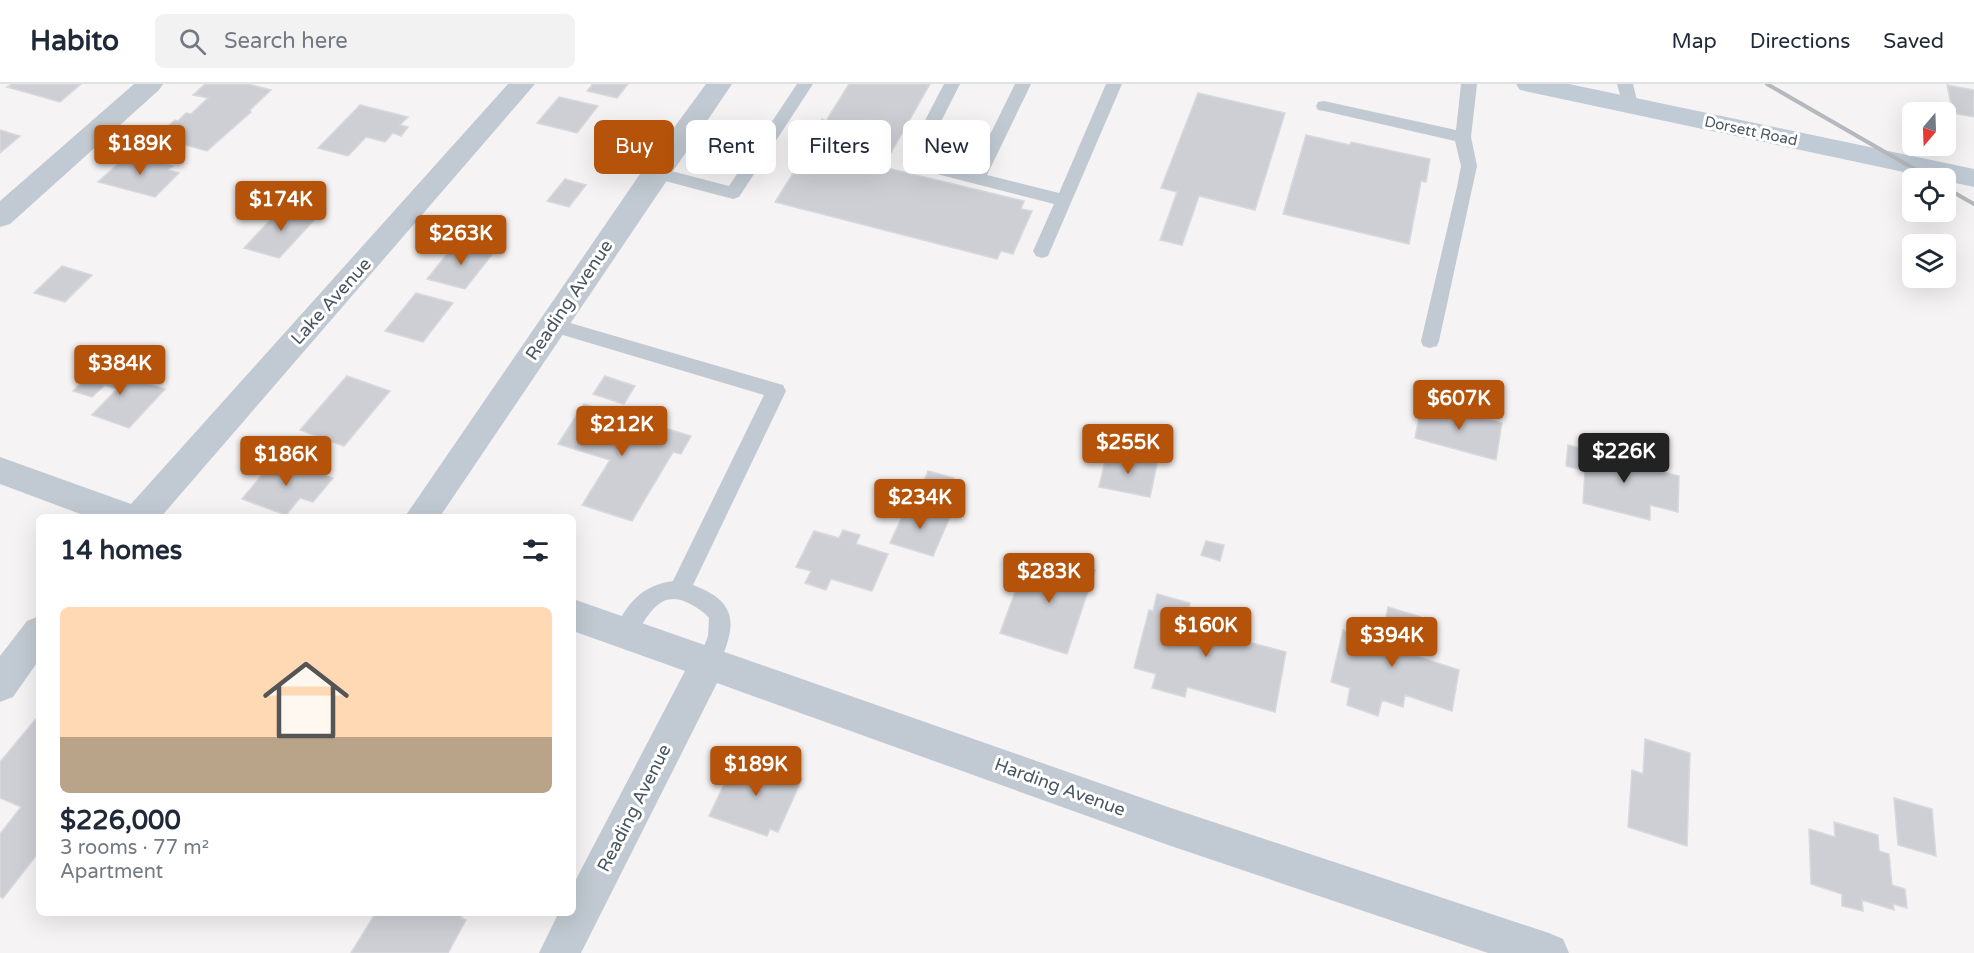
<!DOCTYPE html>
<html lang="en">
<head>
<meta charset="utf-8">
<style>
	:root { --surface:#fff; --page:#f2f2f3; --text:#1f2937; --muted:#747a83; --line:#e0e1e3; --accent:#b45309 }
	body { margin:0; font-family:"Varela Round",sans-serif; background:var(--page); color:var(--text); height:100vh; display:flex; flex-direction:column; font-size:22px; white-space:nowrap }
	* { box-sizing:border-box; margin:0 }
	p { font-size:20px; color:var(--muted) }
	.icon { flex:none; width:33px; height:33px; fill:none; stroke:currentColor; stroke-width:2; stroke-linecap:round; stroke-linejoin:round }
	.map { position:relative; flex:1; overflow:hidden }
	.details { position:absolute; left:36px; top:430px; width:540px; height:402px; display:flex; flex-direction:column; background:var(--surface); border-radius:9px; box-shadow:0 6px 24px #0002 }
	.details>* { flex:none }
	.banner { position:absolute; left:594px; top:36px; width:570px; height:54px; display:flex; gap:12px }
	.needle { width:39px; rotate:199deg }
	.controls { position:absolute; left:1902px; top:18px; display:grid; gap:12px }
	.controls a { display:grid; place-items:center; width:54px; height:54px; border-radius:9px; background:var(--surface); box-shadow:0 6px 24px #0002; font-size:30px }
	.price { position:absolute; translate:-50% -51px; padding:0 14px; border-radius:6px; background:var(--accent); color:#fff; font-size:20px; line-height:39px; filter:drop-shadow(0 2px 3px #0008) }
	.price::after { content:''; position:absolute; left:50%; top:36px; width:18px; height:14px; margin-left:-9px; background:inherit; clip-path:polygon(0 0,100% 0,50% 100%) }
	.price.active { background:#222; color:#fff }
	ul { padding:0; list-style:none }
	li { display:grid; align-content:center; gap:12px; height:318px; padding:0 24px }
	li+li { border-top:2px solid var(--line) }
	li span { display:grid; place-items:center; height:186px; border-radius:9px; color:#555 }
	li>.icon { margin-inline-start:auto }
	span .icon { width:108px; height:108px; fill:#fffc; stroke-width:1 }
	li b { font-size:26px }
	h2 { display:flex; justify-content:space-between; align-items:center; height:72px; padding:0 24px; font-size:26px }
	.pill { padding:0 21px; border-radius:9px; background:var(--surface); box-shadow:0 6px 24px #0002; font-size:21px; line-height:54px }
	.pill.active { background:var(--accent); color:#fff }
	header { display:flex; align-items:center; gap:36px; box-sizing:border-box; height:84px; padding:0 30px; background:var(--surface); border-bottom:2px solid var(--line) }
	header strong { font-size:28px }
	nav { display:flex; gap:33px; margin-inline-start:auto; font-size:21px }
	.search { width:420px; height:54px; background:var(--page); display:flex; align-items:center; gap:15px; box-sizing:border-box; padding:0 21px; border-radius:9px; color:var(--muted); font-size:22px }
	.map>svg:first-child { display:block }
	.building { fill:#cdcfd5; stroke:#d7d9de; stroke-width:1.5 }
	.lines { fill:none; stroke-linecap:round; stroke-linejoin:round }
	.lane { fill:#c1cad2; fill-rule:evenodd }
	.street { fill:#c1cad2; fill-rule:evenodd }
	.secondary { fill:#c1cbd6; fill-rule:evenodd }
	.rail { stroke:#b5b8bd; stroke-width:4 }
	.labels { text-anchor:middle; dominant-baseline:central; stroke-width:6; stroke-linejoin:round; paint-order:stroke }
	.far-street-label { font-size:15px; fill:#4a5661; stroke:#fff }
	.street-label { font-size:18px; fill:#4a5661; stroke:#fff }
</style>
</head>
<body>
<header>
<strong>Habito</strong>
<div class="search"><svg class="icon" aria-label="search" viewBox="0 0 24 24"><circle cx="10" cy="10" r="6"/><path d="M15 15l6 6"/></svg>Search here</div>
<nav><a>Map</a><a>Directions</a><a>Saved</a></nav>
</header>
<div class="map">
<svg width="1974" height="869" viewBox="0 0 1974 869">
	<rect width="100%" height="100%" fill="#f5f3f3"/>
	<path class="building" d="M 12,0 L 81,0 L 60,18 L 7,3 Z
		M 205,0 L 248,0 L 271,6 L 250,26 L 251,28 L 207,67 L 157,53 L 175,36 L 178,37 L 186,29 L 191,30 L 208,14 L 193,11 Z
		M 591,0 L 628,0 L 617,14 L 587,7 L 593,0 Z
		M 849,0 L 930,0 L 883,83 L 1024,117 L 1021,125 L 1032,127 L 1013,170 L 1001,167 L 997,175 L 775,118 L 817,51 L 812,52 L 822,35 L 826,37 Z
		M 1947,1 L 1974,6 L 1974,33 L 1953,29 Z
		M 1198,9 L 1285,29 L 1255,126 L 1199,112 L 1182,161 L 1160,156 L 1177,108 L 1161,104 Z
		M 559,13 L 598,22 L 577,49 L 537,39 Z
		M 360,21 L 408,33 L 400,41 L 408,43 L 401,52 L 393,49 L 385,58 L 366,53 L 348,72 L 318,64 Z
		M 0,46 L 20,52 L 0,69 Z
		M 1306,51 L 1350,61 L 1351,58 L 1430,75 L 1426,98 L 1421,97 L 1409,160 L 1283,130 Z
		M 129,70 L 173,82 L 168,86 L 179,89 L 155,113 L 98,98 Z
		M 565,95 L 586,101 L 569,123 L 547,117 Z
		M 283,122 L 318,132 L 279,174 L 244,164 Z
		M 456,159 L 494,168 L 465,205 L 427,195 Z
		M 62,182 L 92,191 L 65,218 L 34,209 Z
		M 416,209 L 453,219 L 423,258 L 385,247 Z
		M 97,283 L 165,305 L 129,344 L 92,331 L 117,305 L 105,301 L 92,313 L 73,307 Z
		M 347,292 L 390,307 L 344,362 L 300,346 Z
		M 605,292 L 635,302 L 624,320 L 593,310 Z
		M 1422,318 L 1502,339 L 1496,376 L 1415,354 Z
		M 584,320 L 691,352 L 681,370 L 673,368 L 632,437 L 582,421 L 610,376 L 558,360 Z
		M 1568,361 L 1652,382 L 1652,385 L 1679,392 L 1678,428 L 1650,421 L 1650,436 L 1583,419 L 1585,387 L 1566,382 Z
		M 1107,368 L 1157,380 L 1150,413 L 1099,403 Z
		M 276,374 L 333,394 L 313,418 L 300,414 L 286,431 L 242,415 Z
		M 928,387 L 954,394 L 947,411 L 921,404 Z
		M 908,420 L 950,433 L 933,472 L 890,459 Z
		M 843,446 L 860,451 L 856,460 L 888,470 L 872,507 L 831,495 L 826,506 L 805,499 L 811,487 L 796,483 L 814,447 L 839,454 Z
		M 1206,457 L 1224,461 L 1220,477 L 1201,471 Z
		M 1041,470 L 1095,486 L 1067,570 L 1000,549 L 1024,484 L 1035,487 Z
		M 1157,510 L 1190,519 L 1189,523 L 1207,528 L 1206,532 L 1210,533 L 1207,547 L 1286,568 L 1275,628 L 1187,603 L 1185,613 L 1152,604 L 1156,590 L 1134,584 L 1149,526 L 1153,527 Z
		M 1388,523 L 1421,533 L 1413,571 L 1459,586 L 1452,627 L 1405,611 L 1403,623 L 1382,616 L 1378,632 L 1347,621 L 1350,604 L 1331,598 L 1343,546 L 1381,559 Z
		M 39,631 L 39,768 L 3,814 L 0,813 L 0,750 L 21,723 L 0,714 L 0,678 Z
		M 1645,655 L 1690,669 L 1687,762 L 1628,743 L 1632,686 L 1643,690 Z
		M 738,671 L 802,695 L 778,748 L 770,745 L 767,752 L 709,732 Z
		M 1894,714 L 1932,725 L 1936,772 L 1898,761 Z
		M 1834,738 L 1878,751 L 1879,767 L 1889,770 L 1892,801 L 1905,805 L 1907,824 L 1893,820 L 1894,826 L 1862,816 L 1863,827 L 1842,822 L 1842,810 L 1811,800 L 1809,745 L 1835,753 Z
		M 375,830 L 464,830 L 461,834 L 466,836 L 448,869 L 351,869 Z"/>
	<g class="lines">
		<path class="lane" d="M 797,0 L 813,0 L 739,113 L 733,115 L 650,93 L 647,89 L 650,85 L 656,83 L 729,102 Z
			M 944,0 L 960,0 L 927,65 L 937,79 L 972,87 L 1015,0 L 1031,0 L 987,91 L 1059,109 L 1106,0 L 1122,0 L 1048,172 L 1042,174 L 1036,172 L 1033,167 L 1054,120 L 925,87 L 910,65 Z
			M 1461,0 L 1477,0 L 1471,53 L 1477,82 L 1439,257 L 1437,262 L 1430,264 L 1423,262 L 1421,257 L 1457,103 L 1461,82 L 1455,57 L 1324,27 L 1318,26 L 1316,22 L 1318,18 L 1324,17 L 1456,46 Z
			M 1617,0 L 1633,0 L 1638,21 L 1636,25 L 1624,25 Z
			M 553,234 L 776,299 L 783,301 L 786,307 L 693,501 C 742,519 735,545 717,585 L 709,588 L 701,585 L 698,578 L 708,552 L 709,534 C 703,527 695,522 686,518 C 650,503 645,551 624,559 L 616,556 L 613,549 C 626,521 641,501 673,497 L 764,311 L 546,246 L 544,241 L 546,236 Z"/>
		<path class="street" d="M 134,0 L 163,0 L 159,6 L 10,140 L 0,143 L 0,117 Z
			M 508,0 L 535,0 L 160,434 L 91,434 L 0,400 L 0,373 L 131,420 Z
			M 706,0 L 732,0 L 439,434 L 404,434 L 640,90 Z
			M 573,515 L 1168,723 L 1549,849 L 1563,855 L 1569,869 L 1488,869 L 1168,761 L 717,599 L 581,869 L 539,869 L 558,830 L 573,830 L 573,801 L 685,587 L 573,547 Z
			M 39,532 L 39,576 L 13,613 L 0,618 L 0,572 L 27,537 Z"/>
		<path class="secondary" d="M 1516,0 L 1569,0 L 1974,85 L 1974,103 L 1946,97 L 1946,94 L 1932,94 L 1529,8 L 1520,6 Z"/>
		<path class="rail" d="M 1767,0 L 1930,94
			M 1946,104 L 1974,120"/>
	</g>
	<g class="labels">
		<g class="far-street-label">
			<text transform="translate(1751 47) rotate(12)">Dorsett Road</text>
		</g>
		<g class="street-label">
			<text transform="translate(569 216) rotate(-56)">Reading Avenue</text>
			<text transform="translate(331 217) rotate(-48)">Lake Avenue</text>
			<text transform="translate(1060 703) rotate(20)">Harding Avenue</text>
			<text transform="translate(634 724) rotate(-63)">Reading Avenue</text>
		</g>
	</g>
</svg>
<div class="controls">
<a><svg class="needle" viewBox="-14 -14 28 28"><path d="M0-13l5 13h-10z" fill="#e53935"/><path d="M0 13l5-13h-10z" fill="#747a83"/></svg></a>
<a><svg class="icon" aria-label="locate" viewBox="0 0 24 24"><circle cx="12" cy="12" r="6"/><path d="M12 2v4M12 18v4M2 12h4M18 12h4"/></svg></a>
<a><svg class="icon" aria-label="layers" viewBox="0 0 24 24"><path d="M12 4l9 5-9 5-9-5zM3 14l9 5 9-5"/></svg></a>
</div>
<b class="price" style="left:140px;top:92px">$189K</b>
<b class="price" style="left:281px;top:148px">$174K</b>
<b class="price" style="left:461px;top:182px">$263K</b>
<b class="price" style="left:120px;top:312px">$384K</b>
<b class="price" style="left:1459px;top:347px">$607K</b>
<b class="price" style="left:622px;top:373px">$212K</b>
<b class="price" style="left:1128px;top:391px">$255K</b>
<b class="price active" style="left:1624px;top:400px">$226K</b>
<b class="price" style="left:286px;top:403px">$186K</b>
<b class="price" style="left:920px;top:446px">$234K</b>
<b class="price" style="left:1049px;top:520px">$283K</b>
<b class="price" style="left:1206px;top:574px">$160K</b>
<b class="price" style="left:1392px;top:584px">$394K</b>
<b class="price" style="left:756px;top:713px">$189K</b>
<div class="banner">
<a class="pill active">Buy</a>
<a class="pill">Rent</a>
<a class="pill">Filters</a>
<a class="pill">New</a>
</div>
<section class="details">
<h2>14 homes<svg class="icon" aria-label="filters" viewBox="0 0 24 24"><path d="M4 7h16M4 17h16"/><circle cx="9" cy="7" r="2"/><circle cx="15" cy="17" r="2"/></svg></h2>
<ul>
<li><span style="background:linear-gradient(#ffd9b3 70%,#b9a48a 0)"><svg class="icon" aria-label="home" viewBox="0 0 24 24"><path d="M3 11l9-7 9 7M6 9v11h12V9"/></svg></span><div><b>$226,000</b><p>3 rooms · 77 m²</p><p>Apartment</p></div></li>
</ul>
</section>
</div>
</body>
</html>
